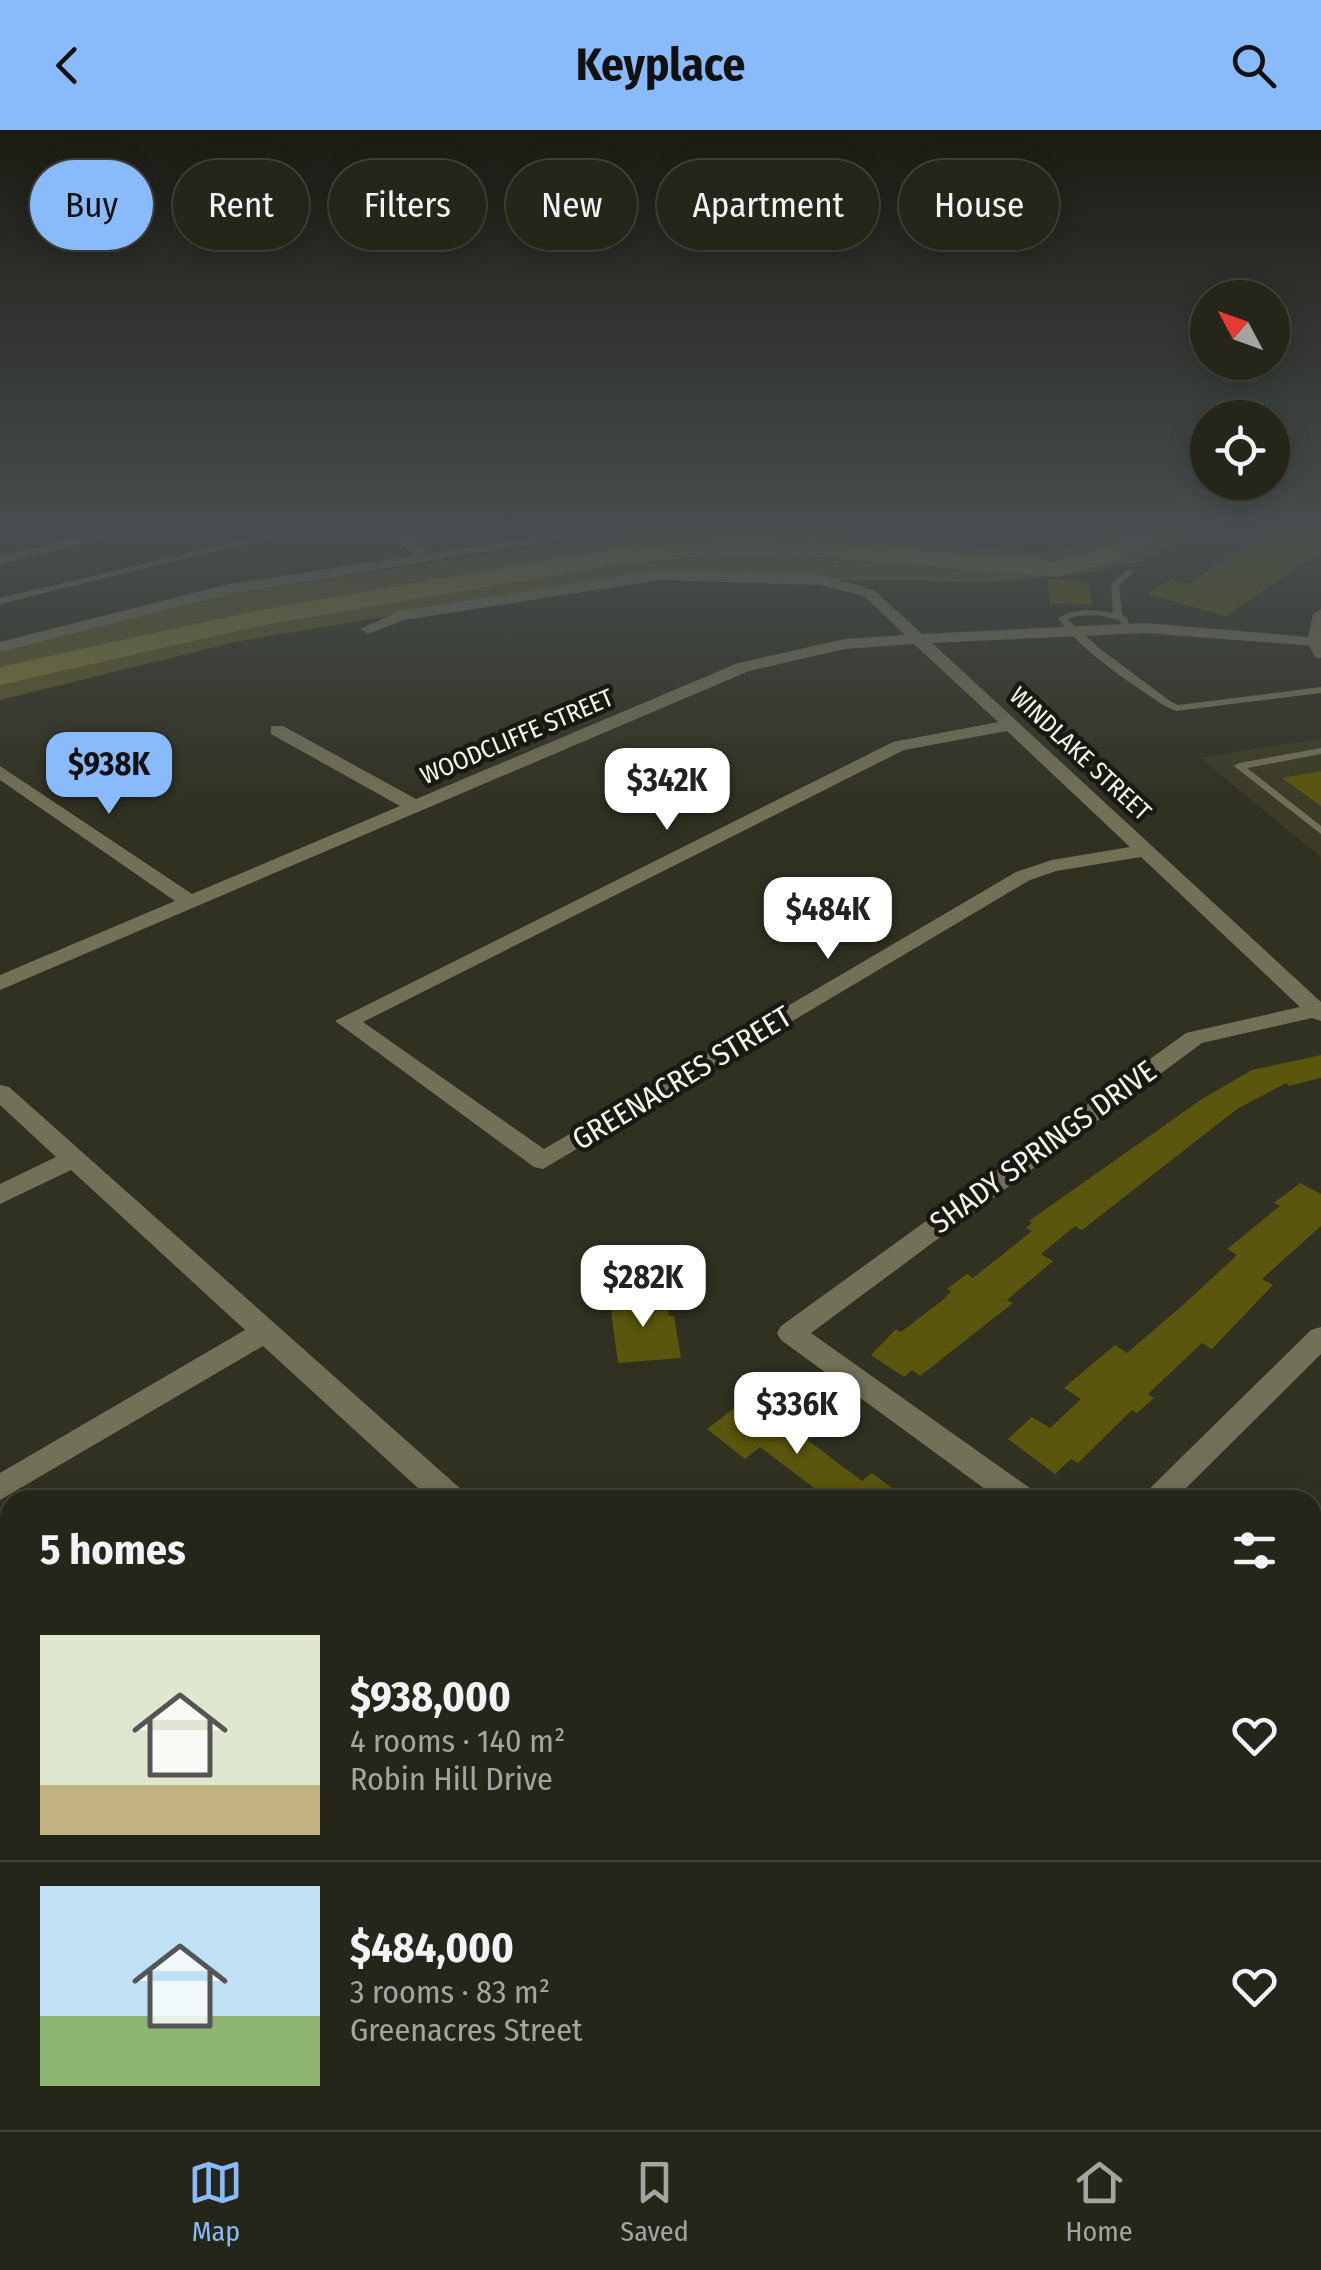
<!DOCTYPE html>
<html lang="en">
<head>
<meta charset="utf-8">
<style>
	:root { --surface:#25251a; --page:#2d2d23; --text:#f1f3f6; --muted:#a3a5a2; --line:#424239; --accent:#89bafc }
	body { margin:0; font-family:"Fira Sans Condensed",sans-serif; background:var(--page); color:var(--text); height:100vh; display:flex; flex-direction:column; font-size:38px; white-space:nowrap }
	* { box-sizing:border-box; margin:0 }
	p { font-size:32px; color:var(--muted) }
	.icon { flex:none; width:55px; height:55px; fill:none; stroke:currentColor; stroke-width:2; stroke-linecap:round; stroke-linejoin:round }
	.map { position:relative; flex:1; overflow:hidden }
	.drawer { position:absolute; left:0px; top:1360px; width:1322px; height:640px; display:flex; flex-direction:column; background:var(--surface); border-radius:30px 30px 0 0; box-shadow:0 5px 25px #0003,0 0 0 2px var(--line) }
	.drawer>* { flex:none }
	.guide { position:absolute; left:30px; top:30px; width:1262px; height:90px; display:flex; gap:20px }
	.needle { width:65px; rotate:311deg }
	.fabs { position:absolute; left:1190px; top:150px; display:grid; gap:20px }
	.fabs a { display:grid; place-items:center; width:100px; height:100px; border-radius:50%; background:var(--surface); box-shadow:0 5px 25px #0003,0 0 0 2px var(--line); font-size:50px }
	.price { position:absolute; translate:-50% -85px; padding:0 22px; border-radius:20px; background:#fff; color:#222; font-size:32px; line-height:65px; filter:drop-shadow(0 2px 5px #0008) }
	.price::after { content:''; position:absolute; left:50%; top:60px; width:30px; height:22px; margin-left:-15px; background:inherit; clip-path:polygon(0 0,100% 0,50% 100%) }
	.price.selected { background:var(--accent); color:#111 }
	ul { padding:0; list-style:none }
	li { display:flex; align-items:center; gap:30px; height:250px; padding:0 40px }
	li+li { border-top:2px solid var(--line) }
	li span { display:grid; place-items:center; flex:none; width:280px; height:200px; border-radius:0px; color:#555 }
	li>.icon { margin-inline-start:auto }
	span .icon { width:120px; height:120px; fill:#fffc; stroke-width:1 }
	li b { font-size:42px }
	h2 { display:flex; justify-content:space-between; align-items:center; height:120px; padding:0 40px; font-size:42px }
	.tag { padding:0 35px; border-radius:45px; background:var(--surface); box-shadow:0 5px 25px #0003,0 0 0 2px var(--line); font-size:35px; line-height:90px }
	.tag.selected { background:var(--accent); color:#111 }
	header { display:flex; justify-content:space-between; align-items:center; height:130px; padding:0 40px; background:var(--accent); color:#111; font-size:45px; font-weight:700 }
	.menu { display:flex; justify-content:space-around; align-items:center; height:140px; border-top:2px solid var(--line); background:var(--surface); font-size:28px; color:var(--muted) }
	.menu a { display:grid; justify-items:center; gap:5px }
	.menu .selected { color:var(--accent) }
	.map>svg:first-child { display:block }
	.built { fill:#3c3b26 }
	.green { fill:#5a5725 }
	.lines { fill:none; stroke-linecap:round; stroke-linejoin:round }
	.river { fill:#7e7a37; fill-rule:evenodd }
	.building { fill:#5a560d }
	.path { stroke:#87877b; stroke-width:2.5; stroke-dasharray:4 4; stroke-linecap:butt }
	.service { fill:#727157; fill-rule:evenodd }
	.minor { fill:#727157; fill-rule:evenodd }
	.tertiary { fill:#727157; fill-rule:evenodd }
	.labels { text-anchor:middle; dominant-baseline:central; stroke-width:9; stroke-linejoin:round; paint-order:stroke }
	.far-street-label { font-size:25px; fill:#f5f5ec; stroke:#191812 }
	.street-label { font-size:30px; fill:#f5f5ec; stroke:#191812 }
</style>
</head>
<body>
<header><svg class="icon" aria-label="back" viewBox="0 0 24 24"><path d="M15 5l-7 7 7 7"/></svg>Keyplace<svg class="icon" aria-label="search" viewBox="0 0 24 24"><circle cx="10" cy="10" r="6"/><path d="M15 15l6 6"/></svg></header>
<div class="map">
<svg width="1321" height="2000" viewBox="0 0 1321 2000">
	<rect width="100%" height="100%" fill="#313122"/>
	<path class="built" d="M 1321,608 L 1321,727 L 1200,628 Z"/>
	<path class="green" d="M 656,398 L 813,398 L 1045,424 L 1083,413 L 1110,398 L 1202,398 L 1145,430 L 1085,444 L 987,452 L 839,450 L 662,440 L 235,512 L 0,570 L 0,548 L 96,518 L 0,537 L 0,522 L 216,466 Z"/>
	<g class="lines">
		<path class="river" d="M 1140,398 L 1170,398 L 1119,430 L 1057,447 L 796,425 L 724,424 L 613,435 L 259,496 L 0,555 L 0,537 L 259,480 L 613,419 L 724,410 L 796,411 L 1057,431 L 1101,420 Z"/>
	</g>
	<path class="building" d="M 1274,398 L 1321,398 L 1321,421 L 1226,486 L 1147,464 L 1171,449 L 1188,454 Z
		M 1047,449 L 1088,451 L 1092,475 L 1050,473 Z
		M 1321,641 L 1321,676 L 1282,648 Z
		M 1321,925 L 1321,948 L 1289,956 L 1286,953 L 1237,979 L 1082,1100 L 1075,1096 L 1041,1124 L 1053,1131 L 1007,1170 L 1013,1173 L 920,1246 L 912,1240 L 904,1247 L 871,1225 L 896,1199 L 901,1202 L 944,1169 L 951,1161 L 947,1159 L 967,1144 L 973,1148 L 1032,1101 L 1026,1098 L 1032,1093 L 1029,1091 L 1202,969 L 1252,940 Z
		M 1300,1053 L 1321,1064 L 1321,1096 L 1262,1149 L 1273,1155 L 1212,1219 L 1202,1213 L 1148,1264 L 1154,1268 L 1137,1283 L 1132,1280 L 1078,1333 L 1071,1329 L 1055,1344 L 1008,1309 L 1032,1287 L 1050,1298 L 1081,1269 L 1064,1258 L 1115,1215 L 1127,1223 L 1183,1175 L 1237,1125 L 1227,1119 L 1280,1076 L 1274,1073 Z
		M 646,1163 L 649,1178 L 667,1176 L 669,1186 L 674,1186 L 681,1228 L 618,1233 L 609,1166 Z
		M 743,1271 L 791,1307 L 797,1302 L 862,1351 L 872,1343 L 908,1370 L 830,1370 L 760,1317 L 745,1329 L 707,1299 Z"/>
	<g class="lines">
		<path class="path" d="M 799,398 L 839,435"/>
		<path class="service" d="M 315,398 L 335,398 L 252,412 L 0,474 L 0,468 L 252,408 Z
			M 1032,398 L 1059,402 L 1064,398 L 1073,398 L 1061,407 L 1032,401 Z
			M 1129,439 L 1136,441 L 1119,455 L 1122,485 L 1127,488 L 1130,499 L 1124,499 L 1119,490 C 1102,485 1084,483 1067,489 L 1099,518 L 1170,571 L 1178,575 L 1321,557 L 1321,563 L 1176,581 L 1163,575 C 1128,551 1082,522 1058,488 C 1074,478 1094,479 1113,483 L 1111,454 Z
			M 1321,618 L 1321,624 L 1247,638 L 1321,696 L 1321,704 L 1234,636 L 1239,633 Z"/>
		<path class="minor" d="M 118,398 L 143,398 L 0,434 L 0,426 Z
			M 390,398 L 405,398 L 428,424 L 596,398 L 631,398 L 229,464 L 0,522 L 0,512 L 229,454 L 413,426 Z
			M 660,440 L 821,445 L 874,460 L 922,504 L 1145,493 L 1321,508 L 1321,514 L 1315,516 L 1145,503 L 932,513 L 1321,872 L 1321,891 L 1312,888 L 1202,913 L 811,1203 L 1034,1361 L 1039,1370 L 1000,1370 L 781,1210 L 777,1203 L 781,1196 L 1186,903 L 1300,877 L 1141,727 L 1056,741 L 1030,750 L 543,1039 L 534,1037 L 335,891 L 893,612 L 998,592 L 914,514 L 845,519 L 749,541 L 0,860 L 0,845 L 175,771 L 0,650 L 0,636 L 192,764 L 400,676 L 271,604 L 271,596 L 283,596 L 416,669 L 738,533 L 845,509 L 905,505 L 864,466 L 820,455 L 660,450 L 404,490 L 368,504 L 360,499 L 400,481 ZM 1007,601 L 1130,717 L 1052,730 L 1016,742 L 544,1019 L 363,892 L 904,620 Z
			M 0,955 L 9,957 L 463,1361 L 468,1370 L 431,1370 L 263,1216 L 0,1370 L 0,1343 L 245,1200 L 71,1040 L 0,1074 L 0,1054 L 56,1027 L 0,975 Z
			M 1321,1197 L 1321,1224 L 1174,1370 L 1138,1370 L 1311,1200 Z
			M 10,1767 L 10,1809 L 0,1813 L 0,1771 Z
			M 500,1990 L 548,1990 L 544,2000 L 496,2000 Z
			M 1112,1990 L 1161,1990 L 1165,2000 L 1116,2000 Z"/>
		<path class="tertiary" d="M 1321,479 L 1321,528 L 1315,527 L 1307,511 L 1313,484 Z"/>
	</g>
	<linearGradient id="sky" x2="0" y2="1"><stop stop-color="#1b1b13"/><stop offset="0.59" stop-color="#484e4f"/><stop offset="1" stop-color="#484e4f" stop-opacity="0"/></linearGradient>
	<rect width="1321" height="678" fill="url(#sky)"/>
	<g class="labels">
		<g class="far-street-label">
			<text transform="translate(517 607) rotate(-23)">WOODCLIFFE STREET</text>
			<text transform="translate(1080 624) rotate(43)">WINDLAKE STREET</text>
		</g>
		<g class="street-label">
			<text transform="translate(682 948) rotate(-31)">GREENACRES STREET</text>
			<text transform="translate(1043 1017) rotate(-36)">SHADY SPRINGS DRIVE</text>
		</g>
	</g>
</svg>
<div class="fabs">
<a><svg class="needle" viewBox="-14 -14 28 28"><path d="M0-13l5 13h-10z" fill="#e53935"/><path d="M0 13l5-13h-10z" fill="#a3a5a2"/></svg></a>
<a><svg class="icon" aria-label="locate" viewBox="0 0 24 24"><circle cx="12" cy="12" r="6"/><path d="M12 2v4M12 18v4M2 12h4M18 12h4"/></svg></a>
</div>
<b class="price selected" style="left:109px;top:687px">$938K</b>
<b class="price" style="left:667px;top:703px">$342K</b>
<b class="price" style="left:828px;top:832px">$484K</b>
<b class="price" style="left:643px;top:1200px">$282K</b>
<b class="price" style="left:797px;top:1327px">$336K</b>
<div class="guide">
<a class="tag selected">Buy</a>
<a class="tag">Rent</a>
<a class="tag">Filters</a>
<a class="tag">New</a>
<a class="tag">Apartment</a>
<a class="tag">House</a>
</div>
<section class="drawer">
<h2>5 homes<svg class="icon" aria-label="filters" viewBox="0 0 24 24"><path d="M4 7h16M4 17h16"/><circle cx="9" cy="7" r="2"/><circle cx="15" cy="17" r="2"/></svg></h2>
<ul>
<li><span style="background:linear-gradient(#dfe7d0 75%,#c2b280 0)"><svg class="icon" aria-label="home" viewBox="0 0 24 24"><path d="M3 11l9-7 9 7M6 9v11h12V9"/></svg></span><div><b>$938,000</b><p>4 rooms · 140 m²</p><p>Robin Hill Drive</p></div><svg class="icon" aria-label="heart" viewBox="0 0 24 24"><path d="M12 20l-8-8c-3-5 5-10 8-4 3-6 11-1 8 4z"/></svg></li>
<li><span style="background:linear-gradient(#bfe0f5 65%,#8fb573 0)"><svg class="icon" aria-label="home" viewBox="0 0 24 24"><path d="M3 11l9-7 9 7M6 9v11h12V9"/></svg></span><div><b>$484,000</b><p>3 rooms · 83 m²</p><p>Greenacres Street</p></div><svg class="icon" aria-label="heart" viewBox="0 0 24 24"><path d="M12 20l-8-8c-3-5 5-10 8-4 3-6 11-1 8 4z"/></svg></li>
</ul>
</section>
</div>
<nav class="menu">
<a class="selected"><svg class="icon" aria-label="map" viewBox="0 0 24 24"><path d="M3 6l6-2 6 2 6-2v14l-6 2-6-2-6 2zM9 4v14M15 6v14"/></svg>Map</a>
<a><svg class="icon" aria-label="saved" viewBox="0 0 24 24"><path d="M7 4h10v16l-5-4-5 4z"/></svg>Saved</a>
<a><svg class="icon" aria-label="home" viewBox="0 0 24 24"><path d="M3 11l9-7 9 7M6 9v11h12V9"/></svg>Home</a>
</nav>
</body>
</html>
